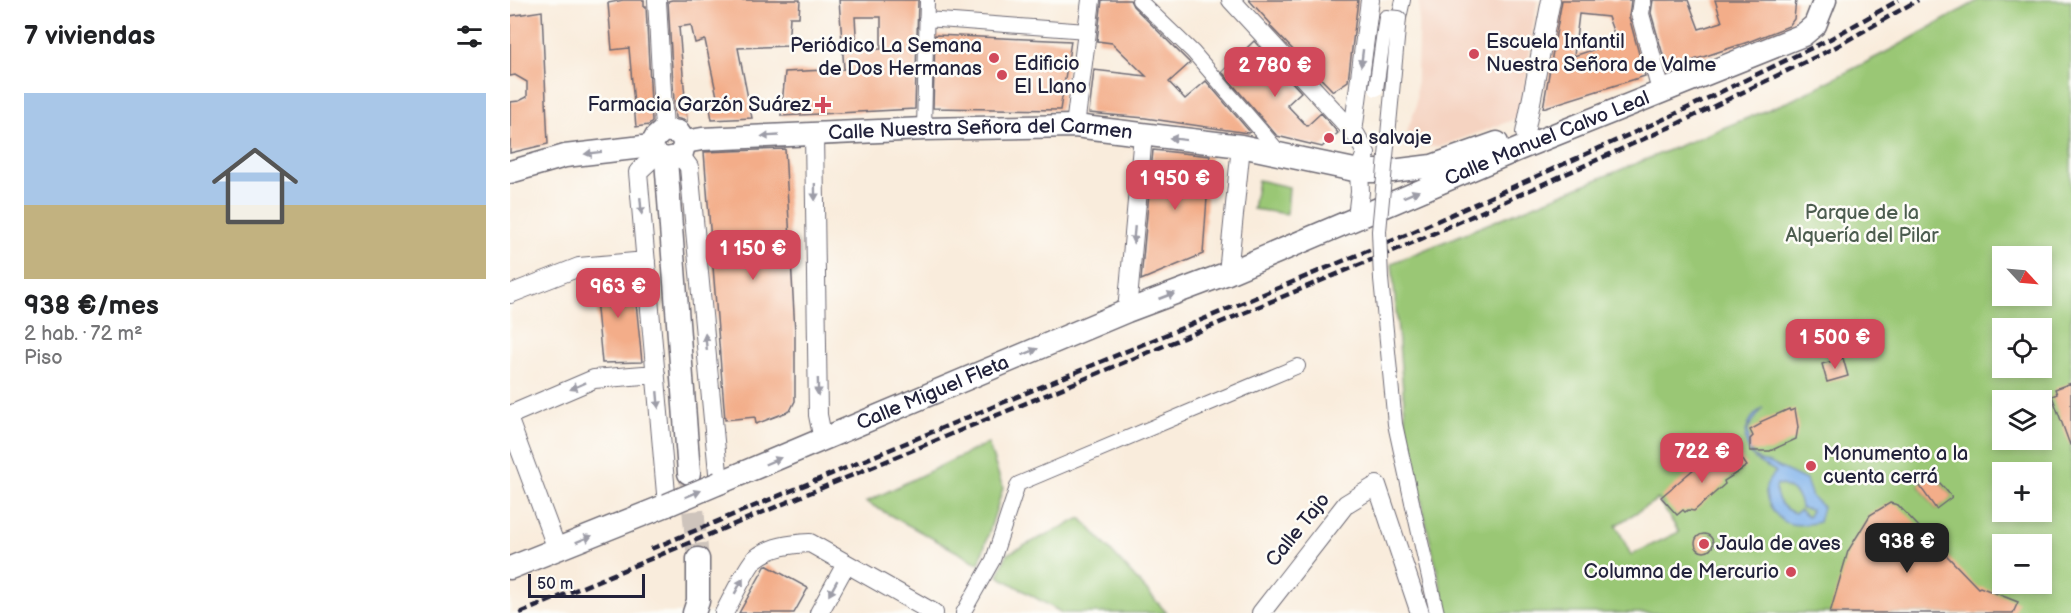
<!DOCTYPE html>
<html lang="es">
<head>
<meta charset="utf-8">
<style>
	:root { --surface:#fff; --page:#f6f6f6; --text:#202124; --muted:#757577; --accent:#d1495b }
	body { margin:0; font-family:"Balsamiq Sans",sans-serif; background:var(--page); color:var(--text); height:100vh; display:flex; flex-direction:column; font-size:22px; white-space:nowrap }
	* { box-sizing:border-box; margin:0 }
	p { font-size:20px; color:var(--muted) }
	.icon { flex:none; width:33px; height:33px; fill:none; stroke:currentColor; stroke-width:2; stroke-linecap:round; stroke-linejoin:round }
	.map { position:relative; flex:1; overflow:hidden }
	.drawer { display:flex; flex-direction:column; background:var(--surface); width:510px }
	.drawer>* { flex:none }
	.needle { width:39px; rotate:116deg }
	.buttons { position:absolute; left:1482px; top:246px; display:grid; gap:12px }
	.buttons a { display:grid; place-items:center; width:60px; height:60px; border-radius:0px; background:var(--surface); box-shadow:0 3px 9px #0003; font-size:30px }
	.scale { position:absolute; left:18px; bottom:15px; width:117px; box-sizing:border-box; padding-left:6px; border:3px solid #22223b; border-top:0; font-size:16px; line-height:21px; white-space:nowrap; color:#22223b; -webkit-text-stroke:4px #fdfcf7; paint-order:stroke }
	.price { position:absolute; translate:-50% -51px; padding:0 14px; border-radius:12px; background:var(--accent); color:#fff; font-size:20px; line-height:39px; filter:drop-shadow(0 2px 3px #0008) }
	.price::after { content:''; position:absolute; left:50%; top:36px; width:18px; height:14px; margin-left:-9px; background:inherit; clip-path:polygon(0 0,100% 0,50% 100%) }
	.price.current { background:#222; color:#fff }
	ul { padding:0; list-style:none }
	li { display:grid; align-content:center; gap:12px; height:318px; padding:0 24px }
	li span { display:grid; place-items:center; height:186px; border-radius:0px; color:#555 }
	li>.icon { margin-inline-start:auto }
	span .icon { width:108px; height:108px; fill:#fffc; stroke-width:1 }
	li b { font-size:26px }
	h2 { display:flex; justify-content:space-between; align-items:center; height:72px; padding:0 24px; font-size:26px }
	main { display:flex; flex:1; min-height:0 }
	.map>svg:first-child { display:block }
	.built { fill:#f5d3c1 }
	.green { fill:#9ac775; stroke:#5e7458; stroke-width:1.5; fill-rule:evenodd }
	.water { fill:#7db0ea; stroke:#506992; stroke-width:1.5; fill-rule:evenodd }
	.building { fill:#f3ad89; fill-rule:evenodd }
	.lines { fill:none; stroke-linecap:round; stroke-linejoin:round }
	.tertiary-tunnel { stroke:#cec4bc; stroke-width:22; stroke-dasharray:22 11; stroke-linecap:butt }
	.pedestrian-casing { stroke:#6d6973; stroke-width:16 }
	.minor-casing { stroke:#6d6973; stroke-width:20 }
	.tertiary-casing { stroke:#6d6973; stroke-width:25 }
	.pedestrian { stroke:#fff; stroke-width:14 }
	.minor { stroke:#fff; stroke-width:18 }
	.tertiary { stroke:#fff; stroke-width:22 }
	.rail { stroke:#22223b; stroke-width:4.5; stroke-dasharray:9 4.5; stroke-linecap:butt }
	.pedestrian-bridge-casing { stroke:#6d6973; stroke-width:16; stroke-linecap:butt }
	.tertiary-bridge-casing { stroke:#6d6973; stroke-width:25; stroke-linecap:butt }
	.pedestrian-bridge { stroke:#fff; stroke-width:14 }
	.tertiary-bridge { stroke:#fff; stroke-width:22 }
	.oneway { fill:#9c9ca7 }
	.poi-dot { fill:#d1495b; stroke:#fdfcf7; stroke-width:2 }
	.labels { text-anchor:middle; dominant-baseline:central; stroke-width:5; stroke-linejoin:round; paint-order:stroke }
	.poi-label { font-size:20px; fill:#22223b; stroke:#fdfcf7; text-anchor:start }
	.street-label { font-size:20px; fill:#22223b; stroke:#fdfcf7 }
	.park-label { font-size:20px; fill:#4c5c4f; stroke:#fdfcf7 }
</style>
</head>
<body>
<main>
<section class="drawer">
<h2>7 viviendas<svg class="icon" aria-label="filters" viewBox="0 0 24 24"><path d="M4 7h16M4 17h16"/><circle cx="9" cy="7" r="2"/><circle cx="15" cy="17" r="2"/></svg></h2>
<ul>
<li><span style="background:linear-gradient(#a9c7e8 60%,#c2b280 0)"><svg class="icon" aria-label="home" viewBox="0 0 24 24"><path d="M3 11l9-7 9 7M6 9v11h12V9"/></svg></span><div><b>938 €/mes</b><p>2 hab. · 72 m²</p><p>Piso</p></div></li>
</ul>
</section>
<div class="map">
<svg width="1561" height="613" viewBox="0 0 1561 613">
	<rect width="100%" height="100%" fill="#fdfcf7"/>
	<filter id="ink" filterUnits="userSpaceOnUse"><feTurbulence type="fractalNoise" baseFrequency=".0167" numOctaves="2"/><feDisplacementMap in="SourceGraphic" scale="12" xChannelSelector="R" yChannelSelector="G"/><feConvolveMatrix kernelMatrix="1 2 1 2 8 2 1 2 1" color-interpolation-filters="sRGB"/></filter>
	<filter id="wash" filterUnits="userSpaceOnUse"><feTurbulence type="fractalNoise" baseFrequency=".008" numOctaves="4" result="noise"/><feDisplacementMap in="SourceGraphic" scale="24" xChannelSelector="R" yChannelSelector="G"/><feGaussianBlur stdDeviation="1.35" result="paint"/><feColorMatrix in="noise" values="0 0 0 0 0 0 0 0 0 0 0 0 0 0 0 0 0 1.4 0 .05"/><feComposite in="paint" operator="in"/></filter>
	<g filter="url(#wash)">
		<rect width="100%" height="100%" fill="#f9ecdc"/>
		<path class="built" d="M 909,0 L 1027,0 L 1011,117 L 929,147 L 905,146 L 897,131 L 906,107 Z"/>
		<path class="green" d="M 1469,0 L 1561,0 L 1561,613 L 937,613 L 916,523 L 896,425 L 882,263 L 1284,99 L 1384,48 ZM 1492,256 L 1532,256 L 1532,296 L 1492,296 ZM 1492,328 L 1532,328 L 1532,368 L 1492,368 ZM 1492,400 L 1532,400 L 1532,440 L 1492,440 ZM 1492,472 L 1532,472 L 1532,512 L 1492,512 ZM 1423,475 L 1442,497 L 1426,509 L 1409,486 ZM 1148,499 L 1169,532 L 1121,555 L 1106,525 ZM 1492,544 L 1532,544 L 1532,584 L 1492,584 Z
			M 748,180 L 779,187 L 777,214 L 743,209 Z
			M 478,443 L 493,488 L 469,564 L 356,502 Z
			M 571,518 L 657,613 L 552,613 L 488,576 L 497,554 Z"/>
		<path class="water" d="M 1253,408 L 1238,428 L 1239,446 L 1243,455 L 1250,461 L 1260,463 L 1296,480 L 1302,497 L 1313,507 L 1309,522 C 1300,524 1290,526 1281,524 C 1267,521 1254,501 1256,487 C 1257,481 1262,476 1266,472 C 1260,467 1251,465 1246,460 C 1228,444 1235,419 1253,408 ZM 1267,484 C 1279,486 1291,495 1291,508 L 1301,510 L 1300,515 L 1298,517 L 1289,510 L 1285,513 C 1273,510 1263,497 1267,484 Z"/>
		<g id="blocks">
			<path class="building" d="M 113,0 L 134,0 L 134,6 L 136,6 L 142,122 L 139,125 L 126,127 L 119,48 L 102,50 L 98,3 Z
				M 162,0 L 290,0 L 289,17 L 280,17 L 278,46 L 228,48 L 242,118 L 202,120 L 200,108 L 209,106 L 195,40 L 185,43 L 181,25 L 169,27 L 177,121 L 165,118 L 158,1 Z
				M 329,0 L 408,0 L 405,109 L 271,116 L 275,72 L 334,69 ZM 345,17 L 371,17 L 371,49 L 347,50 Z
				M 592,0 L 620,0 L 623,6 L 680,63 L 659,82 L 675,99 L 696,81 L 740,132 L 738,133 L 635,118 L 579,113 L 584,70 L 636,76 L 602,43 L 587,41 Z
				M 739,0 L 848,0 L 838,81 L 823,91 L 760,26 L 761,24 Z
				M 1052,0 L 1121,0 L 1119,17 L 1135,76 L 1033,108 ZM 1069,14 L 1098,17 L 1107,42 L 1064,56 Z
				M 1143,0 L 1178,0 L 1189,29 L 1212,22 L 1205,0 L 1286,0 L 1284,19 L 1279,26 L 1238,42 L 1157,69 L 1141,13 Z
				M 32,11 L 38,144 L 0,153 L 0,102 L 9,101 L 17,97 L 17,82 L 5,75 L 0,76 L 0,16 Z
				M 425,35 L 561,41 L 550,110 L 423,108 Z
				M 744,41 L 791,92 L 777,105 L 797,126 L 811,113 L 828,133 L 812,147 L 767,136 L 712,72 Z
				M 275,149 L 285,332 L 285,401 L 280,411 L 246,424 L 245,417 L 215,420 L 194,152 Z
				M 643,150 L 700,156 L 693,254 L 631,280 Z
				M 123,273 L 132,362 L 92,363 L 84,277 Z
				M 1333,358 L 1338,376 L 1317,382 L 1312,364 Z
				M 1561,383 L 1561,444 L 1560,445 L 1542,396 L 1547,394 L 1545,389 Z
				M 1279,409 L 1280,411 L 1285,409 L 1288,427 L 1286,439 L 1260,451 L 1240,451 L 1240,439 L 1243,436 L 1240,430 L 1251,424 L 1250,422 Z
				M 1228,453 L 1237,466 L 1214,481 L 1215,484 L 1184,511 L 1178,510 L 1175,512 L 1173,510 L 1167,515 L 1151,497 L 1192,462 L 1197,469 L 1206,462 L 1216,461 Z
				M 1423,475 L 1442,497 L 1426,509 L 1409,485 Z
				M 1380,503 L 1388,505 L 1468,588 L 1470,587 L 1508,602 L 1503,613 L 1320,613 L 1338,551 L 1360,515 Z
				M1185 543a9 9 0 1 1 18 0a9 9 0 1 1-18 0Z
				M 256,565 L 298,588 L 284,613 L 229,613 Z"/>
		</g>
	</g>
	<g filter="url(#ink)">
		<use href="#blocks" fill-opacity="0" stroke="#6d6973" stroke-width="1.5"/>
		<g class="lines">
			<path class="tertiary-tunnel" d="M 180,478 L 188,559"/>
			<defs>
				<path id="pedestrian" d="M 629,0 L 683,52 L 770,153
					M 889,18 L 893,0
					M 416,19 L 577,31
					M 414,129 L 417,0
					M 902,502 L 927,613
					M 453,613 L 483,560 L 508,484 L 788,366"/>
				<path id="minor" d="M 147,0 L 154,130
					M 721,0 L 846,135 L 856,153 L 849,171 L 850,192 L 847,217
					M 1132,0 L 1130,14 L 1151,91
					M 565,126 L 581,0
					M 843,132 L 860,0
					M 1015,133 L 1041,0
					M 304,134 L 308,415 L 313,440
					M 146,155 L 128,172 L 157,505
					M 171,156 L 179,167 L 209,483
					M 718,273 L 731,146
					M 0,294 L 69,267 L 136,261
					M 617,311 L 633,135
					M 0,415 L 84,379 L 146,374
					M 0,423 L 47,549
					M 214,613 C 221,601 237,566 245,559 C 261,546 281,544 300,543 L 424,613
					M 309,613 L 336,564
					M 751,613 L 836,504 L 867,485 L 910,613"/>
				<g id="tertiary">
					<path d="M 154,130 L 168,132 L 175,142 L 171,156 L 156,159 L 146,155 L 141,146 L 146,137 Z"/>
					<path id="s1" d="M 175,142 L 192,139 L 414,129 L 565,126 L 731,146 L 849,171 L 882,171 L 922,166 L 987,143"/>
					<path d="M 156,159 L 179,473"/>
					<path d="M 0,172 L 55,156 L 141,146"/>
					<path id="s2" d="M 209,483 L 617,311 L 718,273 L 1009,149 L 1293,35 L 1305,25 L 1315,0"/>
					<path d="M 0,568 L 157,505"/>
					<path d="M 184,613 L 188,601 L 188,559"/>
				</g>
			</defs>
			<use href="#pedestrian" class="pedestrian-casing"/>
			<use href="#minor" class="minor-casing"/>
			<use href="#tertiary" class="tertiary-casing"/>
			<use href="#pedestrian" class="pedestrian"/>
			<use href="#minor" class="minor"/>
			<use href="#tertiary" class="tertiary"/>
			<path class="rail" d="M 141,549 L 898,234 L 1163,115 L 1320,39 L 1389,0
				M 10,613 L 902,243 L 1167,124 L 1324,48 L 1408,0"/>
			<defs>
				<path id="pedestrian-bridge" d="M 866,89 L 876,17 L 889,18 L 869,231 L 871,279 L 885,424 L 902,502"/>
				<path id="tertiary-bridge" d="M 157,505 L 209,483"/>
			</defs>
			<use href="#pedestrian-bridge" class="pedestrian-bridge-casing"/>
			<use href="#tertiary-bridge" class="tertiary-bridge-casing"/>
			<use href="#pedestrian-bridge" class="pedestrian-bridge"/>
			<use href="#tertiary-bridge" class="tertiary-bridge"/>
		</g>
		<defs><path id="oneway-solid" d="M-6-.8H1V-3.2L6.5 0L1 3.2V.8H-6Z" transform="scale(1.5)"/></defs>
		<g class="oneway">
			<use href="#oneway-solid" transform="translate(852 58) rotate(97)"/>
			<use href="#oneway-solid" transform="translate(260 136) rotate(177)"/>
			<use href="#oneway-solid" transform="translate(668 139) rotate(-173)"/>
			<use href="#oneway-solid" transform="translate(83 153) rotate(173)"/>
			<use href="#oneway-solid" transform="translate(305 192) rotate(89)"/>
			<use href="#oneway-solid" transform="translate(901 194) rotate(-23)"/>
			<use href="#oneway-solid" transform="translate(131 206) rotate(85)"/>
			<use href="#oneway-solid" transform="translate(624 235) rotate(95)"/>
			<use href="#oneway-solid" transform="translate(657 296) rotate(-21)"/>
			<use href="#oneway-solid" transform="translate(196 342) rotate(-96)"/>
			<use href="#oneway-solid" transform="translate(520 352) rotate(-23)"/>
			<use href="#oneway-solid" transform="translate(68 386) rotate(156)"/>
			<use href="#oneway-solid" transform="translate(308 387) rotate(89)"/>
			<use href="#oneway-solid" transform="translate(148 400) rotate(85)"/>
			<use href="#oneway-solid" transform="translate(263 461) rotate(-23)"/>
			<use href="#oneway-solid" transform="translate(183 494) rotate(-22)"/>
			<use href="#oneway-solid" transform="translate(74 539) rotate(-22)"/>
			<use href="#oneway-solid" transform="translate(229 586) rotate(-61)"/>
			<use href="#oneway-solid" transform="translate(323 588) rotate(119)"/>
		</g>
	</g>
	<g class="poi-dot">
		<circle cx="964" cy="54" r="6"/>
		<circle cx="484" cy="58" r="6"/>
		<circle cx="492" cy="75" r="6"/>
		<path d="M310 96h6v6h6v6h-6v6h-6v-6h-6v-6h6z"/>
		<circle cx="819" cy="138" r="6"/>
		<circle cx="1301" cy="466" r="6"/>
		<circle cx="1194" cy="544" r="6"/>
		<circle cx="1281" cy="572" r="6"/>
	</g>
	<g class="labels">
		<g class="poi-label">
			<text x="976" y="42">Escuela Infantil<tspan x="976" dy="23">Nuestra Señora de Valme</tspan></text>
			<text x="472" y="46" text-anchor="end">Periódico La Semana<tspan x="472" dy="23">de Dos Hermanas</tspan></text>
			<text x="504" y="64">Edificio<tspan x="504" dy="23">El Llano</tspan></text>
			<text x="301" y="105" text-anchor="end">Farmacia Garzón Suárez</text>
			<text x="831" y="138">La salvaje</text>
			<text x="1313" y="454">Monumento a la<tspan x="1313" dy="23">cuenta cerrá</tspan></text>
			<text x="1206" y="544">Jaula de aves</text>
			<text x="1269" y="572" text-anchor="end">Columna de Mercurio</text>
		</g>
		<g class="street-label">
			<text stroke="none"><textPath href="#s1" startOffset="296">Calle Nuestra Señora del Carmen</textPath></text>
			<text stroke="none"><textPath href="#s2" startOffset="897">Calle Manuel Calvo Leal</textPath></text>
			<text stroke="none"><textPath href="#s2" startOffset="232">Calle Miguel Fleta</textPath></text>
			<text transform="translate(788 530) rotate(-51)">Calle Tajo</text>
		</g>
		<g class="park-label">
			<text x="1352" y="213">Parque de la<tspan x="1352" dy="23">Alquería del Pilar</tspan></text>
		</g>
	</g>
</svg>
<div class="buttons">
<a><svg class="needle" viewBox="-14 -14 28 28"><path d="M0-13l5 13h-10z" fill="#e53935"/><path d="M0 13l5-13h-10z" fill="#757577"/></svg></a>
<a><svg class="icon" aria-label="locate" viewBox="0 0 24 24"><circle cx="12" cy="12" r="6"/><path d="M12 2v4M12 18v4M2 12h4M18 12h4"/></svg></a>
<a><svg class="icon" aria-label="layers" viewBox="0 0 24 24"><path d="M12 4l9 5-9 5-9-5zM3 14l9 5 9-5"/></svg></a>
<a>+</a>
<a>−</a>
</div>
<div class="scale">50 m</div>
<b class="price" style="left:765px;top:98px">2 780 €</b>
<b class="price" style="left:665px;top:211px">1 950 €</b>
<b class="price" style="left:243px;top:281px">1 150 €</b>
<b class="price" style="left:108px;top:319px">963 €</b>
<b class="price" style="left:1325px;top:370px">1 500 €</b>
<b class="price" style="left:1192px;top:484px">722 €</b>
<b class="price current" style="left:1397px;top:574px">938 €</b>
</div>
</main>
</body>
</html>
